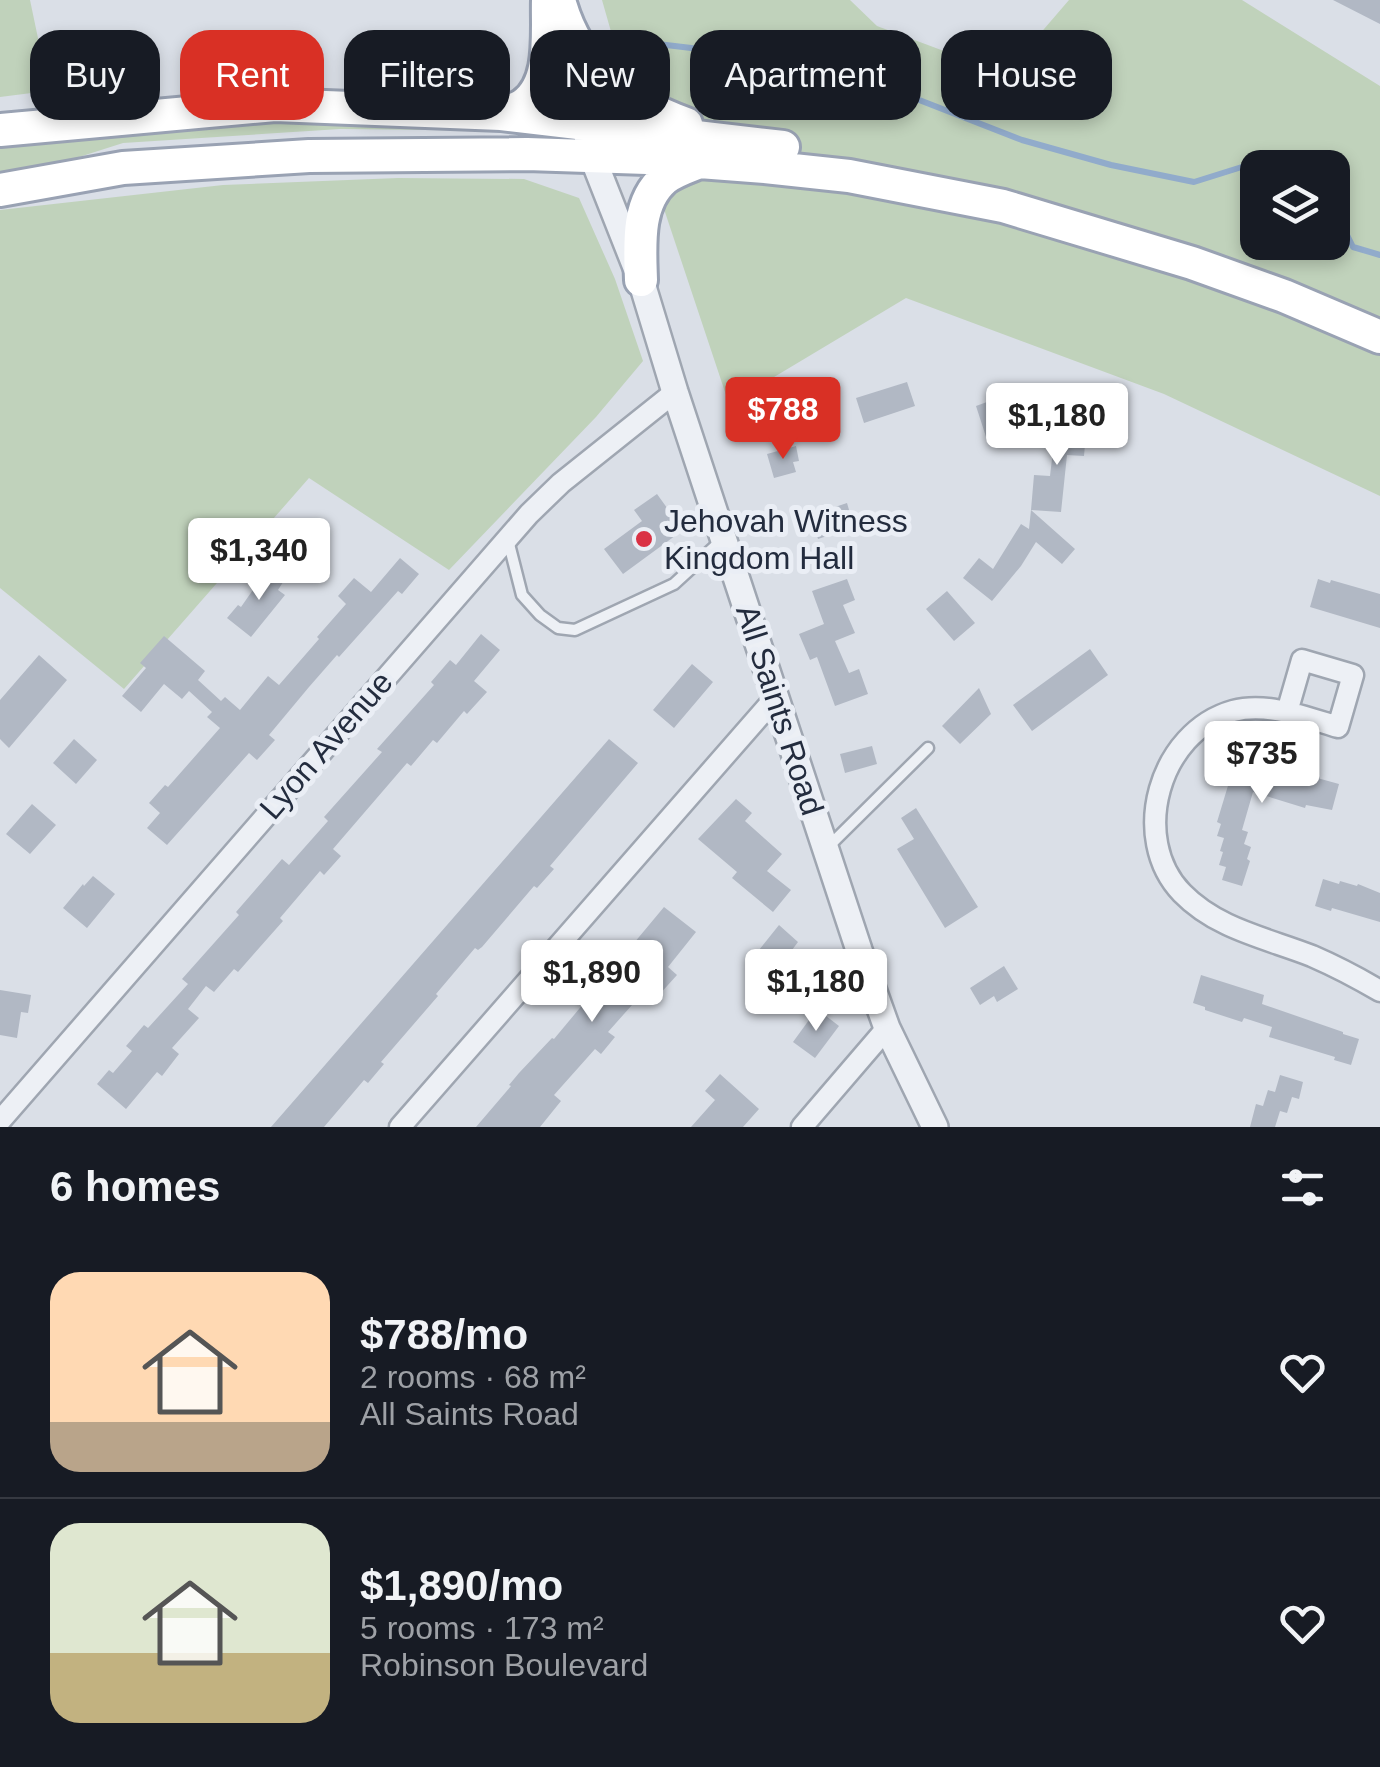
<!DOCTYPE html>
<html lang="en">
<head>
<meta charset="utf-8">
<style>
	:root { --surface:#171b24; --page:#242831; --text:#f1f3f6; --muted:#9ea1a6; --line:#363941; --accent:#d93025 }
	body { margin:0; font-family:Arial,sans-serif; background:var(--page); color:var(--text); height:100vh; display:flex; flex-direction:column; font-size:38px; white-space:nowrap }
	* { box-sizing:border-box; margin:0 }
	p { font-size:32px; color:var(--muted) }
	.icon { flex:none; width:55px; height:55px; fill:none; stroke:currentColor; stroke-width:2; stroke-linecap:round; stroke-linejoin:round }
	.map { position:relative; height:1127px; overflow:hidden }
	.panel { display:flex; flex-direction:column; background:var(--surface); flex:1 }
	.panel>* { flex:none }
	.top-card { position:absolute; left:30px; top:30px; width:1320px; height:90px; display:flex; gap:20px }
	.controls { position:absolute; left:1240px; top:150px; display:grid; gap:20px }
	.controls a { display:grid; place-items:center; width:110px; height:110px; border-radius:20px; background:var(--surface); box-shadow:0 5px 15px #0003; font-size:50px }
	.price { position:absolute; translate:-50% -85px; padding:0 22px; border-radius:10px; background:#fff; color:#222; font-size:32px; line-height:65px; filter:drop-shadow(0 2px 5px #0008) }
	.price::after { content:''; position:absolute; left:50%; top:60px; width:30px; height:22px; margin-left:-15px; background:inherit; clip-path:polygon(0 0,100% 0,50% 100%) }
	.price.selected { background:var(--accent); color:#fff }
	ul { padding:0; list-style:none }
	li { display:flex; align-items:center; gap:30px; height:250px; padding:0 50px }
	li+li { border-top:2px solid var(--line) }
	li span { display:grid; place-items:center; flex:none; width:280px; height:200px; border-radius:30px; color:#555 }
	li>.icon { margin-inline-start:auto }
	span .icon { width:120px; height:120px; fill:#fffc; stroke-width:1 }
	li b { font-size:42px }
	h2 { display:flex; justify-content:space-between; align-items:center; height:120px; padding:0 50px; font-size:42px }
	.chip { padding:0 35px; border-radius:30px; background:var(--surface); box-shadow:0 5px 15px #0003; font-size:35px; line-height:90px }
	.chip.selected { background:var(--accent); color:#fff }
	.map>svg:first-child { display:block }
	.green { fill:#c0d2bb; fill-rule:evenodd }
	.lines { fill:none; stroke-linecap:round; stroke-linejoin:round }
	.stream { stroke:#91abcb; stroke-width:6 }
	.building { fill:#b1b8c4 }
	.service-casing { stroke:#9fa6b1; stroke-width:15 }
	.minor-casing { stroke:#9fa6b1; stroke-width:25 }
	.tertiary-casing { stroke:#9fa6b1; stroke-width:30 }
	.primary-casing { stroke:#99a2b3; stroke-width:38 }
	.service { stroke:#edf0f5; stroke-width:10 }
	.minor { stroke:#edf0f5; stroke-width:20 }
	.tertiary { stroke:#edf0f5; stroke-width:25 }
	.primary { stroke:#fff; stroke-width:32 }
	.poi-dot { fill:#da3144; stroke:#eaeef5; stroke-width:4 }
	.labels { text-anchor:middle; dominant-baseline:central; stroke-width:10; stroke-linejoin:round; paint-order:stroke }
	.poi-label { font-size:32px; fill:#232c3e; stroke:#eaeef5; text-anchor:start }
	.street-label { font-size:32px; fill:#232c3e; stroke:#eaeef5 }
</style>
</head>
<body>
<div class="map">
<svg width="1380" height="1127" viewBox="0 0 1380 1127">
	<rect width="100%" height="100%" fill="#dadfe7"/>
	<path class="green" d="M 0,0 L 30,0 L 39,43 L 63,89 L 0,97 Z
		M 602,0 L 850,0 L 877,26 L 976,63 L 1038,36 L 1069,0 L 1242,0 L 1380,86 L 1380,496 L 1164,394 L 906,298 L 729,404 L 647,158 ZM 1258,168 L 1332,168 L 1332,242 L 1258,242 Z
		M 305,121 L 525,131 L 340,129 L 123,143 L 51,166 L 0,174 L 0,146 L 73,134 Z
		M 398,178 L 524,179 L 579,198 L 615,279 L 643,361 L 596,417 L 449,570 L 309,478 L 124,689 L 0,588 L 0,210 L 223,185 Z"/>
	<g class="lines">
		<path class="stream" d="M 658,44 L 716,51 L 826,89 L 909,96 L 1022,140 L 1111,165 L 1194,182 L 1245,166 L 1312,165 L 1314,168
			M 1332,205 L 1353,247 L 1380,255"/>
	</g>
	<path class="building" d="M 1333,0 L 1380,0 L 1380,24 Z
		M 907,382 L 915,406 L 864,423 L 856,398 Z
		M 998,398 L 1012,438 L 989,446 L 976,406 Z
		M 1057,416 L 1070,417 L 1069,432 L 1086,433 L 1084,456 L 1067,455 L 1061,512 L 1031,510 L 1034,475 L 1050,476 Z
		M 796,446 L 799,461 L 793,462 L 796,472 L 774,478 L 767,454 Z
		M 657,494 L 683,530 L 623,574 L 604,549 L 642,521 L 634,510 Z
		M 847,503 L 854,527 L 818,539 L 811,515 Z
		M 1031,510 L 1075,549 L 1062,564 L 1036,542 L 1021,566 L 992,601 L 963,578 L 979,558 L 993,569 L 1021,524 L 1029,529 Z
		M 400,558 L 419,574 L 402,594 L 398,591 L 339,657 L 337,655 L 309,687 L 269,735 L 275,740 L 257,760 L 249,753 L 167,845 L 147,828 L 160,813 L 149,803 L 165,785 L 168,787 L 220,728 L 207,717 L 212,712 L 189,691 L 182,699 L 164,684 L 141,712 L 122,696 L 146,668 L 140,663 L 164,636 L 205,671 L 198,680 L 221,701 L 225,697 L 240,710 L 268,676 L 279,685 L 319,639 L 317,637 L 346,604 L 338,596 L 354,578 L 371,592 Z
		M 269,567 L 285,579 L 278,590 L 285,595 L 251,637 L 227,618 L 238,605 L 241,607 Z
		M 847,579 L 855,600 L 843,605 L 855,633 L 835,641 L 849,673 L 859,669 L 868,694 L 835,706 L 817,657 L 810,660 L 799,634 L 824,624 L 812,591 Z
		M 1318,579 L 1330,583 L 1331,580 L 1380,594 L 1380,628 L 1310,607 Z
		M 947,591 L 975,623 L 954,641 L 926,609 Z
		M 481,634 L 500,650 L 474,681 L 487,692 L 467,714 L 464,711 L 437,743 L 433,740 L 411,766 L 407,763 L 333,849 L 341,856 L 324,875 L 320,871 L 280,918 L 283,921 L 238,972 L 234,969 L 214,992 L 206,986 L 188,1009 L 199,1018 L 172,1048 L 179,1054 L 162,1076 L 157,1072 L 126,1109 L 97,1084 L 109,1070 L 113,1073 L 132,1051 L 126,1046 L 144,1025 L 148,1028 L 188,984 L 182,979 L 239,915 L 236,912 L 282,859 L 289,865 L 328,821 L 324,817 L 382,752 L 377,749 L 434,685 L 431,682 L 450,660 L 456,665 Z
		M 1090,649 L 1108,675 L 1032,731 L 1013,705 Z
		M 39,655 L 67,680 L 9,748 L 0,739 L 0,700 Z
		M 692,664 L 713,682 L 674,728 L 653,710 Z
		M 979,688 L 991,714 L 960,744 L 942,726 Z
		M 74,739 L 97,760 L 76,784 L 53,763 Z
		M 609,739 L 638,763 L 550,866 L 554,869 L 537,888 L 534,886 L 482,947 L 478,950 L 475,948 L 436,994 L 438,996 L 381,1062 L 384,1064 L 368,1083 L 364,1080 L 324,1127 L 271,1127 Z
		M 872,746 L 877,764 L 845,773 L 840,754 Z
		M 1237,756 L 1339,784 L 1332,810 L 1306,805 L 1305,808 L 1253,792 L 1242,830 L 1248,832 L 1244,844 L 1251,847 L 1247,859 L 1250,861 L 1242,886 L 1222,880 L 1226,867 L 1219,865 L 1223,852 L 1220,851 L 1224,838 L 1217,836 L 1221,824 L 1217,822 Z
		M 736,799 L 752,813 L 745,821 L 782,854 L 767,871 L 791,890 L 773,912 L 732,878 L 737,872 L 698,839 Z
		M 32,804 L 56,825 L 30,854 L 6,834 Z
		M 916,808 L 978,907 L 945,928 L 897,849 L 914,839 L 901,818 Z
		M 93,876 L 115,894 L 87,928 L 63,908 L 83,884 L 84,886 Z
		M 1323,879 L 1339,884 L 1340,881 L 1357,886 L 1358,884 L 1380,893 L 1380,922 L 1332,908 L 1331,911 L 1315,906 Z
		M 664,907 L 696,932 L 668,967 L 677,975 L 658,996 L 648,987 L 608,1032 L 615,1037 L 601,1054 L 595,1049 L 554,1095 L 561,1101 L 540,1127 L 476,1127 L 511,1086 L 509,1085 L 519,1073 L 552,1038 L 554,1039 Z
		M 779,925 L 798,942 L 792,950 L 799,956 L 786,973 L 759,950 Z
		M 1004,966 L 1018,989 L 997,1002 L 994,996 L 980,1005 L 970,988 Z
		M 1201,975 L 1264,995 L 1262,1004 L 1343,1032 L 1343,1034 L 1359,1039 L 1351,1065 L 1334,1060 L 1335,1057 L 1269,1037 L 1272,1027 L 1244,1018 L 1242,1022 L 1205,1010 L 1205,1007 L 1193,1003 Z
		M 0,990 L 31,995 L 28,1013 L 21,1012 L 17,1038 L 0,1035 Z
		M 817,1009 L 839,1026 L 815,1058 L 793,1042 Z
		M 720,1074 L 759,1109 L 743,1127 L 691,1127 L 715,1100 L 705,1091 Z
		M 1280,1075 L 1303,1082 L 1299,1099 L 1292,1097 L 1287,1113 L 1280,1111 L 1275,1127 L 1250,1127 L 1256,1104 L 1263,1106 L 1268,1090 L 1275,1092 Z"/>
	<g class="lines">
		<defs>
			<path id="service" d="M 508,540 L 522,595 L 540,615 L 558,628 L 575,630 L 674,584 L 722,540
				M 826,849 L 928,748"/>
			<path id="minor" d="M 1287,712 L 1302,660 L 1353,675 L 1338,727 C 1305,717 1267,702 1233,711 C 1159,732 1129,838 1182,893 C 1217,929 1266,938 1312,956 C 1335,966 1358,978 1380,991
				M 0,1121 L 529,514 L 561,483 L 675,392
				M 400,1127 L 776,697
				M 802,1127 L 887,1028"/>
			<path id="tertiary" d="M 560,26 L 592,156 L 641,280 L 675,392 L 859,950 L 887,1028 L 935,1127"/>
			<path id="primary" d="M 559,0 C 577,67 623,101 686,124
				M 501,114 C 508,111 517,109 523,105 C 554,84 547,33 548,0
				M 0,130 L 275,105 L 501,114 L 783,147
				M 0,190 L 123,168 L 309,156 L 527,154 L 647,158 L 765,167 L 849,176 L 1003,206 L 1192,263 L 1284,296 L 1380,337
				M 641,280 C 640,247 636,203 664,179 C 674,171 690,166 702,161"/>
		</defs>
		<use href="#service" class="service-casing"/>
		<use href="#minor" class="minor-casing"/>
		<use href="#tertiary" class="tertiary-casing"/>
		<use href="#primary" class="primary-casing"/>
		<use href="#service" class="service"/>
		<use href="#minor" class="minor"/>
		<use href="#tertiary" class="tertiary"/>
		<use href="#primary" class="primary"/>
	</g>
	<circle class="poi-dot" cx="644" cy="539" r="10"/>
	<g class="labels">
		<g class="poi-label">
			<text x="664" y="521">Jehovah Witness<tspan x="664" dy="37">Kingdom Hall</tspan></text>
		</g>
		<g class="street-label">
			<text transform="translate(780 710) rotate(72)">All Saints Road</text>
			<text transform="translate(326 745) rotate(-49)">Lyon Avenue</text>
		</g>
	</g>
</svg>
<div class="controls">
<a><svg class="icon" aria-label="layers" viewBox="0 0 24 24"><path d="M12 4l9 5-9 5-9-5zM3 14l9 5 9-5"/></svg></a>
</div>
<b class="price selected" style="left:783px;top:462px">$788</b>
<b class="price" style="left:1057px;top:468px">$1,180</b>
<b class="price" style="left:259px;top:603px">$1,340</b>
<b class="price" style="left:1262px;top:806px">$735</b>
<b class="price" style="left:592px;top:1025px">$1,890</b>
<b class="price" style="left:816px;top:1034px">$1,180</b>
<div class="top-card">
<a class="chip">Buy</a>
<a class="chip selected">Rent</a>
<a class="chip">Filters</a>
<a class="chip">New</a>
<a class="chip">Apartment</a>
<a class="chip">House</a>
</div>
</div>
<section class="panel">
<h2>6 homes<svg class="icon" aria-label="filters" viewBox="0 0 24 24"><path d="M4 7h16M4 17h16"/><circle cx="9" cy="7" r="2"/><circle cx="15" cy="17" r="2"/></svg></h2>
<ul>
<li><span style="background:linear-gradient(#ffd9b3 75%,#b9a48a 0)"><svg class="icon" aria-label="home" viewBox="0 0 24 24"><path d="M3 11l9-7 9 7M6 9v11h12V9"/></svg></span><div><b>$788/mo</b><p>2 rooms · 68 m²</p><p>All Saints Road</p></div><svg class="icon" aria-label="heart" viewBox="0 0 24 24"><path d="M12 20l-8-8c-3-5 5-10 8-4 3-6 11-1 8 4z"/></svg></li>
<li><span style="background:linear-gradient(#dfe7d0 65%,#c2b280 0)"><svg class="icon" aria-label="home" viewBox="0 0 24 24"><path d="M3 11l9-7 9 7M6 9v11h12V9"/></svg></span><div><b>$1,890/mo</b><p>5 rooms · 173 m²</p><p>Robinson Boulevard</p></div><svg class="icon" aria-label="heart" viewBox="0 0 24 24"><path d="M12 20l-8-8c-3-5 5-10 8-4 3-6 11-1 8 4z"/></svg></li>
</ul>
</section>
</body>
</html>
